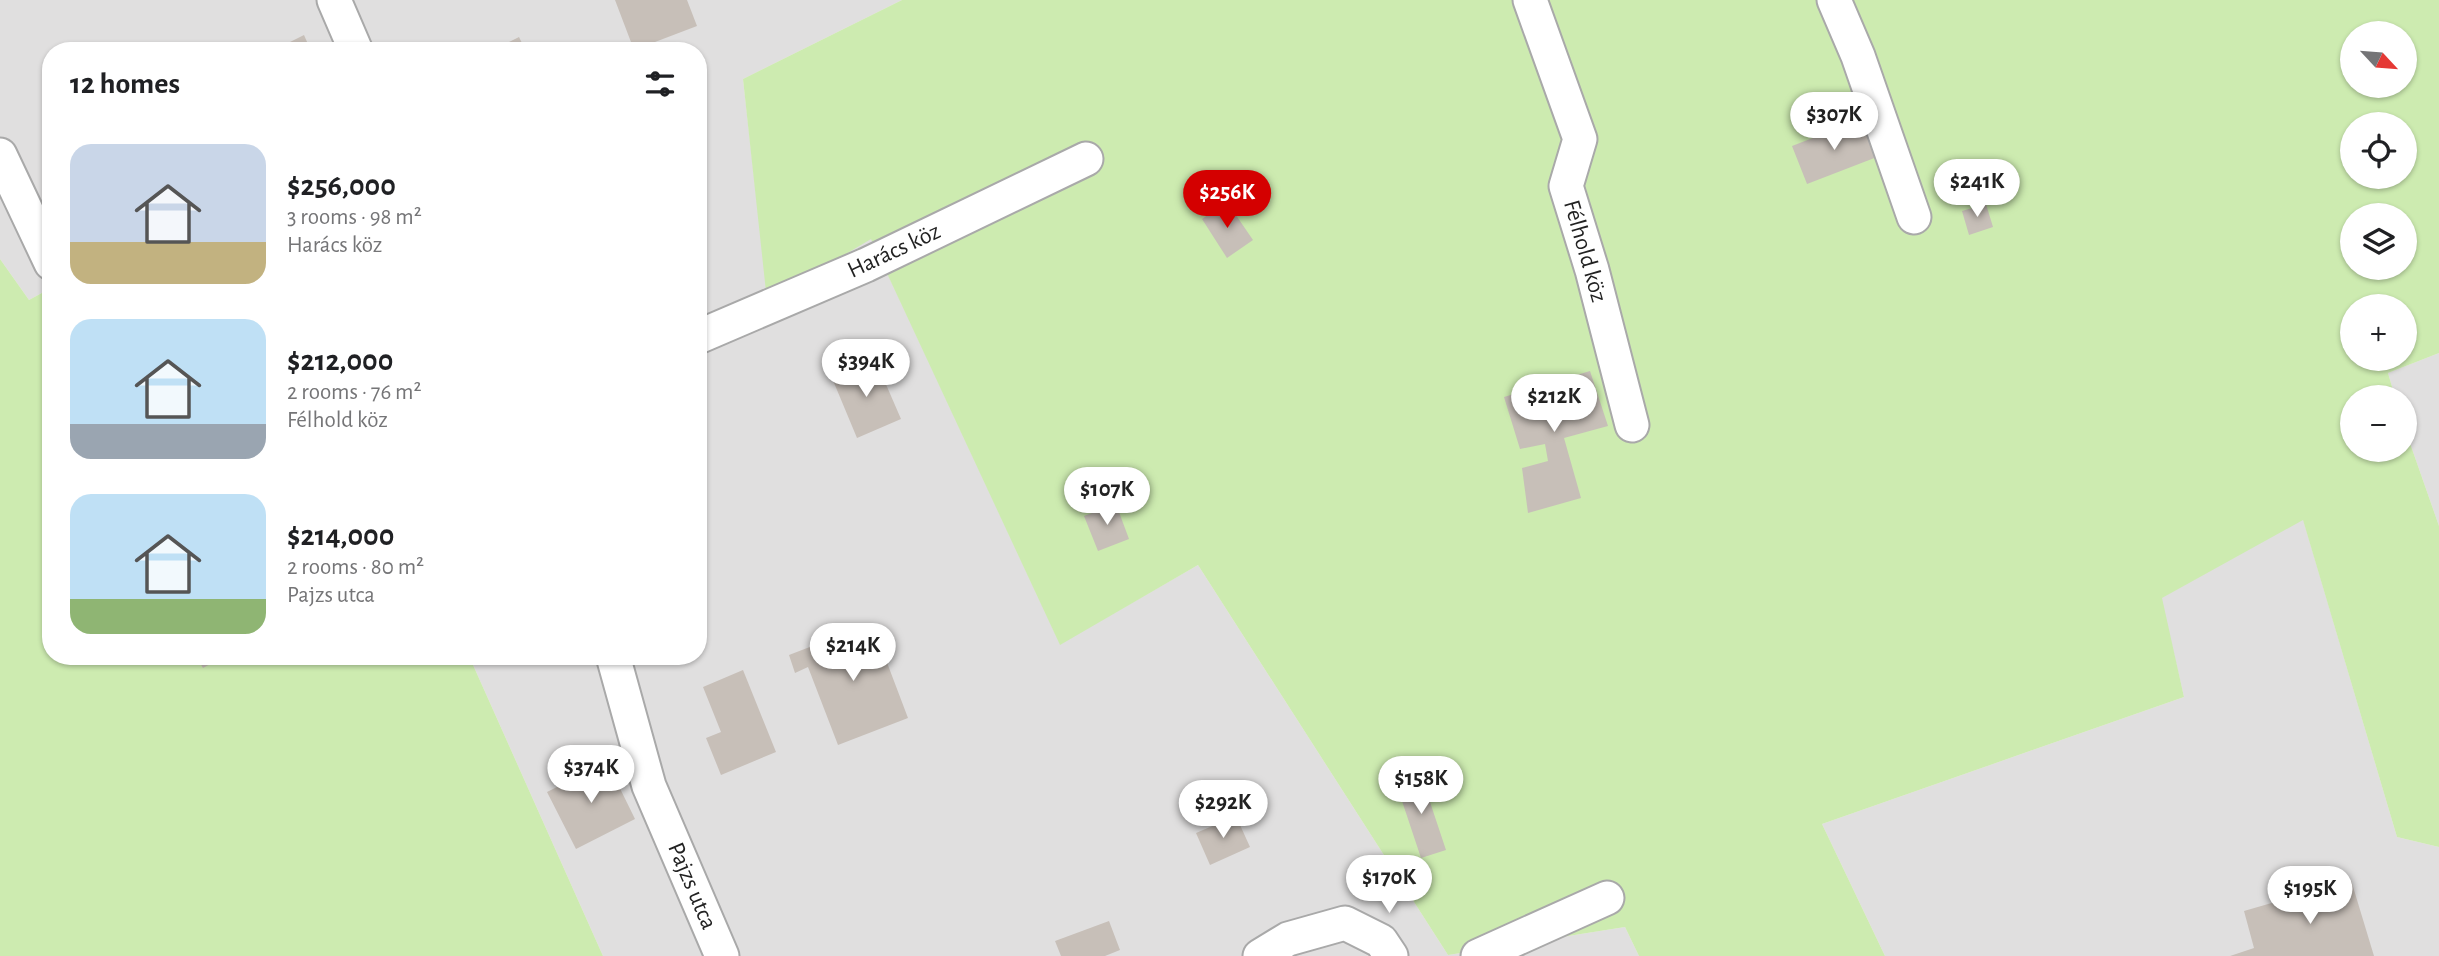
<!DOCTYPE html>
<html lang="en">
<head>
<meta charset="utf-8">
<style>
	:root { --surface:#fff; --page:#f6f6f6; --text:#202124; --muted:#757577; --accent:#d40000 }
	body { margin:0; font-family:"Alegreya Sans",sans-serif; background:var(--page); color:var(--text); height:100vh; display:flex; flex-direction:column; font-size:26px; white-space:nowrap }
	* { box-sizing:border-box; margin:0 }
	p { font-size:23px; color:var(--muted) }
	.icon { flex:none; width:38px; height:38px; fill:none; stroke:currentColor; stroke-width:2; stroke-linecap:round; stroke-linejoin:round }
	.map { position:relative; flex:1; overflow:hidden }
	.drawer { position:absolute; left:42px; top:42px; width:665px; height:623px; display:flex; flex-direction:column; background:var(--surface); border-radius:28px; box-shadow:0 2px 5px #0004 }
	.drawer>* { flex:none }
	.needle { width:46px; rotate:116deg }
	.buttons { position:absolute; left:2340px; top:21px; display:grid; gap:14px }
	.buttons a { display:grid; place-items:center; width:77px; height:77px; border-radius:50%; background:var(--surface); box-shadow:0 2px 5px #0004; font-size:35px }
	.price { position:absolute; translate:-50% -60px; padding:0 16px; border-radius:24px; background:#fff; color:#222; font-size:23px; line-height:46px; filter:drop-shadow(0 2px 4px #0008) }
	.price::after { content:''; position:absolute; left:50%; top:42px; width:21px; height:16px; margin-left:-10px; background:inherit; clip-path:polygon(0 0,100% 0,50% 100%) }
	.price.on { background:var(--accent); color:#fff }
	ul { padding:0; list-style:none }
	li { display:flex; align-items:center; gap:21px; height:175px; padding:0 28px }
	li span { display:grid; place-items:center; flex:none; width:196px; height:140px; border-radius:21px; color:#555 }
	li>.icon { margin-inline-start:auto }
	span .icon { width:84px; height:84px; fill:#fffc; stroke-width:1 }
	li b { font-size:30px }
	h2 { display:flex; justify-content:space-between; align-items:center; height:84px; padding:0 28px; font-size:30px }
	.map>svg:first-child { display:block }
	.residential { fill:#e0dfdf }
	.grass { fill:#cdebb0; fill-rule:evenodd }
	.building { fill:#c7bfb8 }
	.lines { fill:none; stroke-linecap:round; stroke-linejoin:round }
	.street-casing { stroke:#a9a9a9; stroke-width:37 }
	.street { stroke:#fff; stroke-width:33 }
	.labels { text-anchor:middle; dominant-baseline:central; stroke-width:7; stroke-linejoin:round; paint-order:stroke }
	.street-label { font-size:24px; fill:#222; stroke:#fff }
</style>
</head>
<body>
<div class="map">
<svg width="2439" height="956" viewBox="0 0 2439 956">
	<rect width="100%" height="100%" fill="#f2efe9"/>
	<path class="residential" d="M 0,0 L 902,0 L 743,79 L 768,300 L 871,238 L 1060,644 L 1198,565 L 1448,955 L 1625,927 L 1639,956 L 603,956 L 469,656 L 698,656 L 698,51 L 51,51 L 51,288 L 29,300 L 0,259 Z
		M 2439,353 L 2439,526 L 2405,429 L 2404,397 L 2395,397 L 2388,373 Z
		M 2303,519 L 2397,837 L 2439,847 L 2439,956 L 1885,956 L 1822,824 L 2184,697 L 2161,598 Z"/>
	<path class="grass" d="M 902,0 L 2439,0 L 2439,353 L 2388,373 L 2395,397 L 2352,397 L 2352,450 L 2404,450 L 2405,429 L 2439,526 L 2439,847 L 2397,837 L 2303,520 L 2162,598 L 2184,697 L 1822,824 L 1885,956 L 1639,956 L 1625,927 L 1448,955 L 1198,565 L 1060,645 L 871,239 L 767,301 L 743,79 ZM 2352,33 L 2404,33 L 2404,86 L 2352,86 ZM 2352,124 L 2404,124 L 2404,177 L 2352,177 ZM 2352,215 L 2404,215 L 2404,268 L 2352,268 ZM 2352,306 L 2404,306 L 2404,359 L 2352,359 Z
		M 0,259 L 29,300 L 51,288 L 51,656 L 469,656 L 603,956 L 0,956 Z"/>
	<path class="building" d="M 615,0 L 687,0 L 697,26 L 634,50 Z
		M 304,35 L 311,51 L 272,51 Z
		M 519,37 L 526,51 L 491,51 Z
		M 1862,119 L 1877,157 L 1807,184 L 1792,146 Z
		M 1227,202 L 1253,240 L 1227,258 L 1202,219 Z
		M 1986,204 L 1993,227 L 1969,235 L 1962,211 Z
		M 875,359 L 901,419 L 857,438 L 832,378 Z
		M 1590,371 L 1608,426 L 1564,438 L 1581,498 L 1528,513 L 1522,468 L 1548,461 L 1545,444 L 1520,449 L 1504,397 Z
		M 1116,504 L 1129,539 L 1098,551 L 1084,516 Z
		M 872,623 L 908,718 L 838,745 L 808,667 L 795,673 L 789,655 Z
		M 196,656 L 225,656 L 203,668 Z
		M 743,670 L 776,752 L 721,775 L 706,738 L 721,732 L 703,687 Z
		M 607,762 L 635,819 L 576,849 L 547,792 Z
		M 1421,775 L 1446,850 L 1421,858 L 1396,783 Z
		M 1236,816 L 1250,847 L 1210,865 L 1196,833 Z
		M 2351,880 L 2374,956 L 2230,956 L 2254,948 L 2244,911 Z
		M 1109,921 L 1120,950 L 1105,956 L 1061,956 L 1055,941 Z"/>
	<g class="lines">
		<defs>
			<path id="street" d="M 334,0 L 356,51
				M 1530,0 L 1580,139 L 1566,186 L 1592,270 L 1632,425
				M 1834,0 L 1858,56 L 1914,217
				M 0,155 L 51,263
				M 698,337 L 866,265 L 1086,159
				M 613,656 L 649,786 L 722,956
				M 1260,956 L 1288,939 L 1345,923 L 1381,941 L 1391,956
				M 1478,956 L 1607,898"/>
		</defs>
		<use href="#street" class="street-casing"/>
		<use href="#street" class="street"/>
	</g>
	<g class="labels">
		<g class="street-label">
			<text transform="translate(894 251) rotate(-25)">Harács köz</text>
			<text transform="translate(1585 251) rotate(74)">Félhold köz</text>
			<text transform="translate(692 886) rotate(67)">Pajzs utca</text>
		</g>
	</g>
</svg>
<div class="buttons">
<a><svg class="needle" viewBox="-14 -14 28 28"><path d="M0-13l5 13h-10z" fill="#e53935"/><path d="M0 13l5-13h-10z" fill="#757577"/></svg></a>
<a><svg class="icon" aria-label="locate" viewBox="0 0 24 24"><circle cx="12" cy="12" r="6"/><path d="M12 2v4M12 18v4M2 12h4M18 12h4"/></svg></a>
<a><svg class="icon" aria-label="layers" viewBox="0 0 24 24"><path d="M12 4l9 5-9 5-9-5zM3 14l9 5 9-5"/></svg></a>
<a>+</a>
<a>−</a>
</div>
<b class="price" style="left:1834px;top:152px">$307K</b>
<b class="price" style="left:1977px;top:219px">$241K</b>
<b class="price on" style="left:1227px;top:230px">$256K</b>
<b class="price" style="left:866px;top:399px">$394K</b>
<b class="price" style="left:1554px;top:434px">$212K</b>
<b class="price" style="left:1107px;top:527px">$107K</b>
<b class="price" style="left:853px;top:683px">$214K</b>
<b class="price" style="left:591px;top:805px">$374K</b>
<b class="price" style="left:1421px;top:816px">$158K</b>
<b class="price" style="left:1223px;top:840px">$292K</b>
<b class="price" style="left:1389px;top:915px">$170K</b>
<b class="price" style="left:2310px;top:926px">$195K</b>
<section class="drawer">
<h2>12 homes<svg class="icon" aria-label="filters" viewBox="0 0 24 24"><path d="M4 7h16M4 17h16"/><circle cx="9" cy="7" r="2"/><circle cx="15" cy="17" r="2"/></svg></h2>
<ul>
<li><span style="background:linear-gradient(#c9d6e8 70%,#c2b280 0)"><svg class="icon" aria-label="home" viewBox="0 0 24 24"><path d="M3 11l9-7 9 7M6 9v11h12V9"/></svg></span><div><b>$256,000</b><p>3 rooms · 98 m²</p><p>Harács köz</p></div></li>
<li><span style="background:linear-gradient(#bfe0f5 75%,#9aa5b1 0)"><svg class="icon" aria-label="home" viewBox="0 0 24 24"><path d="M3 11l9-7 9 7M6 9v11h12V9"/></svg></span><div><b>$212,000</b><p>2 rooms · 76 m²</p><p>Félhold köz</p></div></li>
<li><span style="background:linear-gradient(#bfe0f5 75%,#8fb573 0)"><svg class="icon" aria-label="home" viewBox="0 0 24 24"><path d="M3 11l9-7 9 7M6 9v11h12V9"/></svg></span><div><b>$214,000</b><p>2 rooms · 80 m²</p><p>Pajzs utca</p></div></li>
</ul>
</section>
</div>
</body>
</html>
